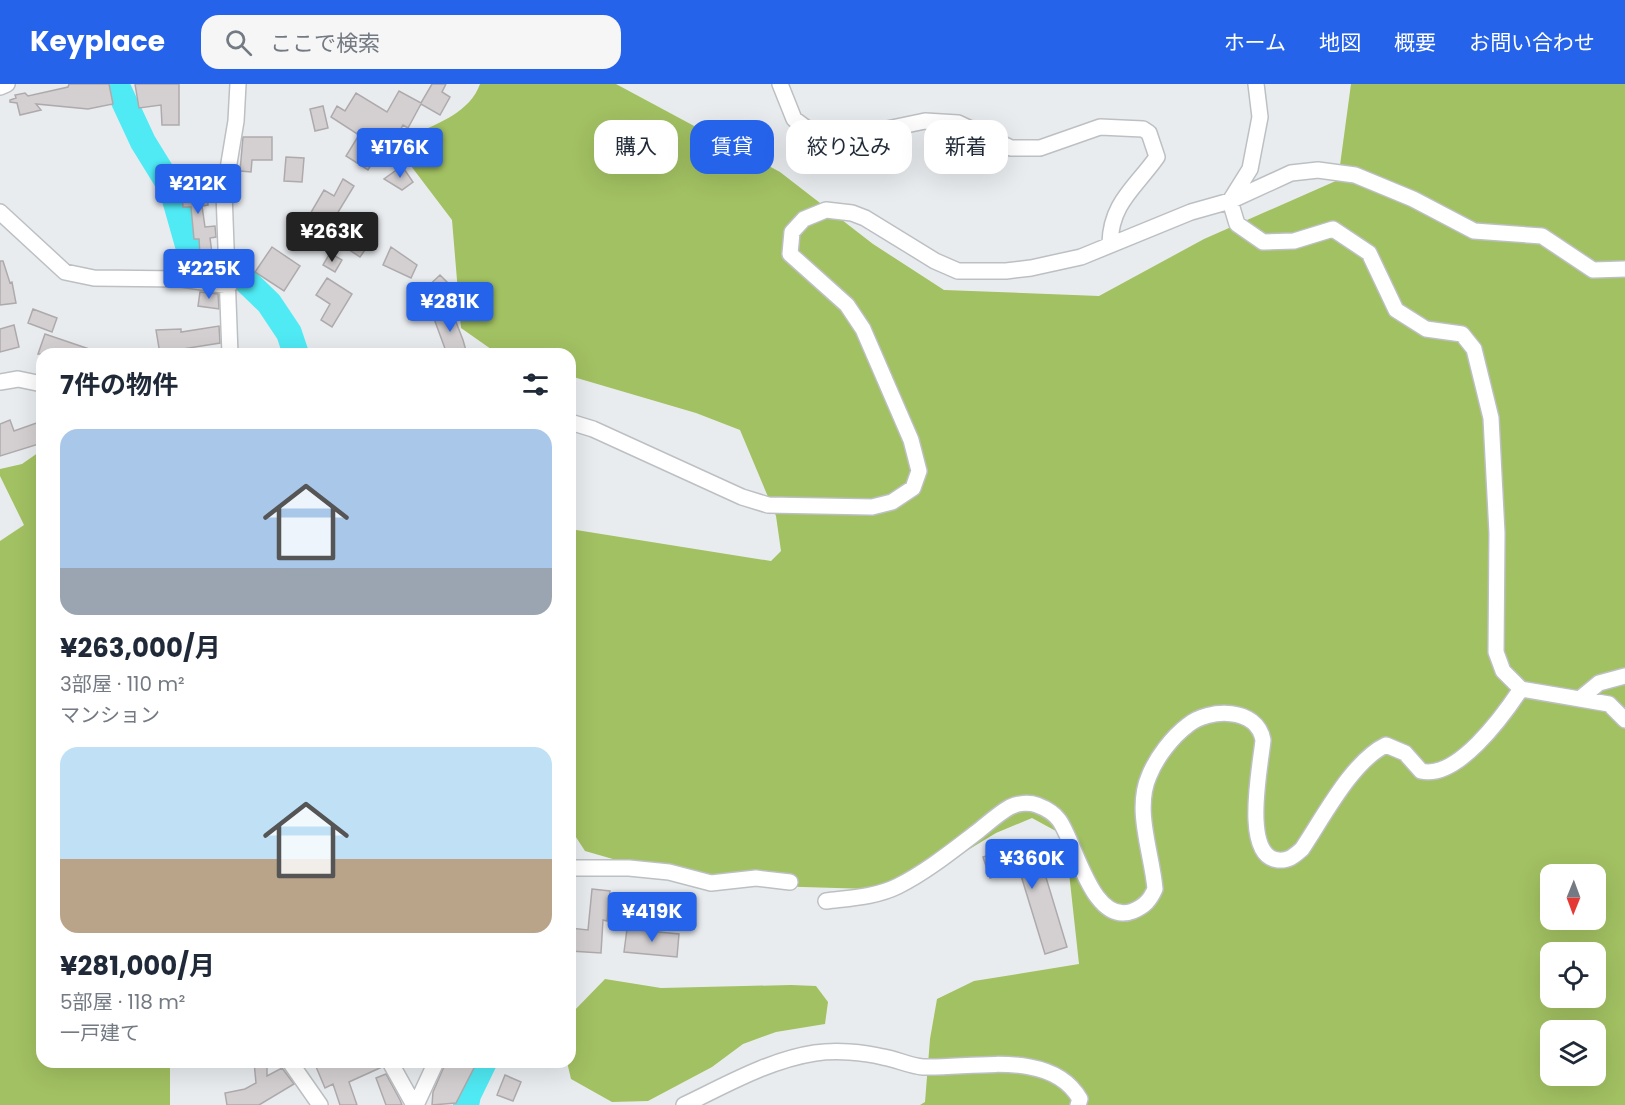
<!DOCTYPE html>
<html lang="ja">
<head>
<meta charset="utf-8">
<style>
	:root { --surface:#fff; --page:#f6f6f7; --text:#1f2937; --muted:#747a83; --accent:#2563eb }
	body { margin:0; font-family:Poppins,"Noto Sans JP",sans-serif; background:var(--page); color:var(--text); height:100vh; display:flex; flex-direction:column; font-size:22px; white-space:nowrap }
	* { box-sizing:border-box; margin:0 }
	p { font-size:20px; color:var(--muted) }
	.icon { flex:none; width:33px; height:33px; fill:none; stroke:currentColor; stroke-width:2; stroke-linecap:round; stroke-linejoin:round }
	.map { position:relative; flex:1; overflow:hidden }
	.side { position:absolute; left:36px; top:264px; width:540px; height:720px; display:flex; flex-direction:column; background:var(--surface); border-radius:18px; box-shadow:0 6px 24px #0002 }
	.side>* { flex:none }
	.hud { position:absolute; left:594px; top:36px; width:570px; height:54px; display:flex; gap:12px }
	.needle { width:39px; rotate:181deg }
	.fabs { position:absolute; left:1540px; top:780px; display:grid; gap:12px }
	.fabs a { display:grid; place-items:center; width:66px; height:66px; border-radius:12px; background:var(--surface); box-shadow:0 6px 24px #0002; font-size:30px }
	.price { position:absolute; translate:-50% -51px; padding:0 14px; border-radius:6px; background:var(--accent); color:#fff; font-size:20px; line-height:39px; filter:drop-shadow(0 2px 3px #0008) }
	.price::after { content:''; position:absolute; left:50%; top:36px; width:18px; height:14px; margin-left:-9px; background:inherit; clip-path:polygon(0 0,100% 0,50% 100%) }
	.price.current { background:#222; color:#fff }
	ul { padding:0; list-style:none }
	li { display:grid; align-content:center; gap:12px; height:318px; padding:0 24px }
	li span { display:grid; place-items:center; height:186px; border-radius:18px; color:#555 }
	li>.icon { margin-inline-start:auto }
	span .icon { width:108px; height:108px; fill:#fffc; stroke-width:1 }
	li b { font-size:26px }
	h2 { display:flex; justify-content:space-between; align-items:center; height:72px; padding:0 24px; font-size:26px }
	.pill { padding:0 21px; border-radius:18px; background:var(--surface); box-shadow:0 6px 24px #0002; font-size:21px; line-height:54px }
	.pill.current { background:var(--accent); color:#fff }
	header { display:flex; align-items:center; gap:36px; box-sizing:border-box; height:84px; padding:0 30px; background:var(--accent); color:#fff }
	header strong { font-size:28px }
	nav { display:flex; gap:33px; margin-inline-start:auto; font-size:21px }
	.search { width:420px; height:54px; background:var(--page); display:flex; align-items:center; gap:15px; box-sizing:border-box; padding:0 21px; border-radius:18px; color:var(--muted); font-size:22px }
	.map>svg:first-child { display:block }
	.forest { fill:#a2c162; fill-rule:evenodd }
	.lines { fill:none; stroke-linecap:round; stroke-linejoin:round }
	.river { stroke:#4feaf4; stroke-width:26 }
	.building { fill:#d4d0d2; stroke:#aeaaac; stroke-width:1.5 }
	.minor-casing { stroke:#bdc0c3; stroke-width:18 }
	.minor { stroke:#fff; stroke-width:15 }
</style>
</head>
<body>
<header>
<strong>Keyplace</strong>
<div class="search"><svg class="icon" aria-label="search" viewBox="0 0 24 24"><circle cx="10" cy="10" r="6"/><path d="M15 15l6 6"/></svg>ここで検索</div>
<nav><a>ホーム</a><a>地図</a><a>概要</a><a>お問い合わせ</a></nav>
</header>
<div class="map">
<svg width="1625" height="1021" viewBox="0 0 1625 1021">
	<rect width="100%" height="100%" fill="#e9ecef"/>
	<path class="forest" d="M 480,0 L 616,0 L 780,88 L 873,160 L 944,206 L 1099,212 L 1204,155 L 1338,96 L 1351,0 L 1625,0 L 1625,1021 L 920,1021 L 925,1018 L 930,955 L 937,915 L 974,897 L 1079,880 L 1065,752 L 1032,734 L 996,749 L 902,806 L 700,800 L 585,767 L 570,744 L 570,445 L 771,477 L 781,467 L 776,432 L 740,346 L 696,329 L 570,292 L 570,270 L 498,270 L 461,244 L 452,136 L 405,74 L 414,51 C 440,38 470,28 480,0 ZM 1551,790 L 1596,790 L 1596,836 L 1551,836 ZM 1551,868 L 1596,868 L 1596,914 L 1551,914 ZM 1551,946 L 1596,946 L 1596,992 L 1551,992 Z
		M 42,366 L 42,978 L 170,978 L 170,1021 L 0,1021 L 0,457 L 24,441 L 0,392 L 0,385 L 22,380 Z
		M 605,895 L 661,904 L 791,901 L 816,902 L 828,918 L 825,940 L 776,948 L 743,960 L 712,983 L 648,1017 L 612,1018 L 571,995 L 567,978 L 570,978 L 571,930 Z"/>
	<g class="lines">
		<path class="river" d="M 116,0 L 143,58 L 172,105 L 189,165 L 214,182 L 243,194 L 269,219 L 289,249 L 296,270
			M 466,1021 L 468,1011 L 484,978"/>
	</g>
	<path class="building" d="M 69,0 L 109,0 L 113,20 L 88,25 L 36,20 L 41,26 L 20,31 L 17,19 L 10,18 L 10,16 L 16,14 L 15,11 L 25,9 L 28,12 L 68,3 Z
		M 135,0 L 179,0 L 179,41 L 162,41 L 161,21 L 139,24 Z
		M 432,0 L 446,0 L 442,8 L 450,13 L 440,31 L 421,20 L 408,44 L 403,41 L 390,63 L 384,60 L 368,86 L 346,72 L 359,51 L 331,33 L 337,22 L 345,27 L 356,9 L 387,28 L 399,7 L 421,19 Z
		M 323,22 L 328,44 L 315,47 L 310,25 Z
		M 243,53 L 272,53 L 272,76 L 252,76 L 251,88 L 240,87 Z
		M 286,73 L 304,74 L 302,98 L 284,97 Z
		M 402,82 L 413,98 L 402,106 L 384,95 Z
		M 343,95 L 354,102 L 326,148 L 306,137 L 324,106 L 334,112 Z
		M 195,96 L 196,107 L 207,106 L 208,121 L 202,122 L 205,143 L 215,142 L 216,153 L 210,154 L 212,169 L 200,170 L 199,155 L 194,155 L 191,123 L 183,123 L 181,97 Z
		M 359,142 L 375,152 L 360,173 L 345,163 Z
		M 272,163 L 300,182 L 284,207 L 255,188 Z
		M 391,163 L 417,181 L 411,194 L 383,181 Z
		M 330,169 L 342,176 L 335,188 L 323,181 Z
		M 0,177 L 3,177 L 10,199 L 12,198 L 16,219 L 0,221 Z
		M 440,191 L 451,202 L 435,219 L 423,207 Z
		M 327,194 L 352,210 L 332,243 L 321,236 L 330,220 L 316,211 Z
		M 200,208 L 218,210 L 219,225 L 198,222 Z
		M 33,225 L 57,234 L 52,248 L 28,239 Z
		M 451,225 L 463,256 L 467,270 L 447,270 L 433,232 Z
		M 14,241 L 19,263 L 0,268 L 0,245 Z
		M 219,242 L 220,259 L 182,265 L 183,270 L 160,270 L 156,246 L 181,245 L 181,248 Z
		M 45,250 L 98,268 L 97,270 L 38,270 Z
		M 10,336 L 14,347 L 42,337 L 42,359 L 0,372 L 0,340 Z
		M 1035,757 L 1067,863 L 1045,870 L 1019,785 L 990,794 L 983,773 Z
		M 592,805 L 610,807 L 607,837 L 603,836 L 601,869 L 570,867 L 570,844 L 588,846 Z
		M 627,845 L 679,850 L 677,873 L 624,868 Z
		M 254,978 L 267,978 L 267,992 L 282,984 L 294,1000 L 259,1021 L 227,1021 L 225,1009 L 245,1005 L 256,999 Z
		M 314,978 L 380,978 L 382,983 L 349,998 L 357,1021 L 340,1021 L 333,1000 L 325,1004 Z
		M 446,978 L 477,978 L 456,1019 L 432,1021 L 433,1008 Z
		M 386,990 L 400,1016 L 402,1021 L 386,1021 L 376,994 Z
		M 505,991 L 521,998 L 513,1017 L 497,1011 Z"/>
	<g class="lines">
		<defs>
			<path id="minor" d="M 780,0 L 794,35 L 817,52 L 849,53 L 925,37 L 958,39 L 1011,64 L 1040,64 L 1100,43 L 1143,45 L 1149,49 L 1157,73 C 1135,104 1111,119 1110,159
				M 1256,0 L 1260,33 L 1250,85 L 1230,117 L 1237,140 L 1263,158 L 1294,157 L 1333,145 L 1369,169 L 1396,226 L 1426,245 L 1462,250 L 1474,265 L 1491,334 L 1497,449 L 1496,568 L 1503,587 L 1521,605 L 1609,620 L 1625,636
				M 0,3 L 7,0
				M 0,128 L 65,188 L 94,194 L 182,195 L 229,202
				M 230,270 L 224,109 L 236,37 L 238,0
				M 0,298 L 18,295 L 42,300
				M 570,338 L 593,345 L 742,413 L 768,421 L 872,423 L 892,418 L 913,404 L 919,387 L 911,356 L 863,245 L 847,221 L 790,170 L 792,148 L 804,135 L 826,126 L 852,129 L 865,134 L 935,177 L 958,187 L 1006,187 L 1031,184 L 1081,173 L 1191,128 L 1230,117 L 1291,89 L 1318,86 L 1355,91 L 1413,115 L 1474,147 L 1542,152 L 1593,186 L 1625,185
				M 1582,613 L 1599,599 L 1625,592
				M 570,784 L 629,784 L 669,788 L 711,799 L 756,794 L 790,798
				M 826,817 C 850,814 876,813 898,802 C 926,788 952,767 977,748 C 987,740 999,729 1010,723 C 1018,719 1029,718 1037,721 C 1045,724 1054,729 1059,736 C 1076,759 1092,843 1133,827 C 1145,822 1150,816 1155,805 C 1152,769 1134,726 1149,692 C 1156,674 1172,653 1188,641 C 1209,624 1257,623 1263,656 C 1261,680 1241,772 1278,776 C 1289,777 1294,772 1302,765 C 1323,734 1352,677 1386,661 L 1405,669 L 1421,687 C 1457,696 1503,632 1521,605
				M 290,978 L 320,1021
				M 390,978 L 414,1021
				M 416,1021 L 436,978
				M 684,1021 C 726,1001 769,976 815,969 C 836,966 863,968 883,973 C 896,975 910,982 923,983 C 972,985 1051,964 1080,1015 L 1078,1021"/>
		</defs>
		<use href="#minor" class="minor-casing"/>
		<use href="#minor" class="minor"/>
	</g>
</svg>
<div class="fabs">
<a><svg class="needle" viewBox="-14 -14 28 28"><path d="M0-13l5 13h-10z" fill="#e53935"/><path d="M0 13l5-13h-10z" fill="#747a83"/></svg></a>
<a><svg class="icon" aria-label="locate" viewBox="0 0 24 24"><circle cx="12" cy="12" r="6"/><path d="M12 2v4M12 18v4M2 12h4M18 12h4"/></svg></a>
<a><svg class="icon" aria-label="layers" viewBox="0 0 24 24"><path d="M12 4l9 5-9 5-9-5zM3 14l9 5 9-5"/></svg></a>
</div>
<b class="price" style="left:400px;top:95px">¥176K</b>
<b class="price" style="left:198px;top:131px">¥212K</b>
<b class="price current" style="left:332px;top:179px">¥263K</b>
<b class="price" style="left:209px;top:216px">¥225K</b>
<b class="price" style="left:450px;top:249px">¥281K</b>
<b class="price" style="left:1032px;top:806px">¥360K</b>
<b class="price" style="left:652px;top:859px">¥419K</b>
<div class="hud">
<a class="pill">購入</a>
<a class="pill current">賃貸</a>
<a class="pill">絞り込み</a>
<a class="pill">新着</a>
</div>
<section class="side">
<h2>7件の物件<svg class="icon" aria-label="filters" viewBox="0 0 24 24"><path d="M4 7h16M4 17h16"/><circle cx="9" cy="7" r="2"/><circle cx="15" cy="17" r="2"/></svg></h2>
<ul>
<li><span style="background:linear-gradient(#a9c7e8 75%,#9aa5b1 0)"><svg class="icon" aria-label="home" viewBox="0 0 24 24"><path d="M3 11l9-7 9 7M6 9v11h12V9"/></svg></span><div><b>¥263,000/月</b><p>3部屋 · 110 m²</p><p>マンション</p></div></li>
<li><span style="background:linear-gradient(#bfe0f5 60%,#b9a48a 0)"><svg class="icon" aria-label="home" viewBox="0 0 24 24"><path d="M3 11l9-7 9 7M6 9v11h12V9"/></svg></span><div><b>¥281,000/月</b><p>5部屋 · 118 m²</p><p>一戸建て</p></div></li>
</ul>
</section>
</div>
</body>
</html>
